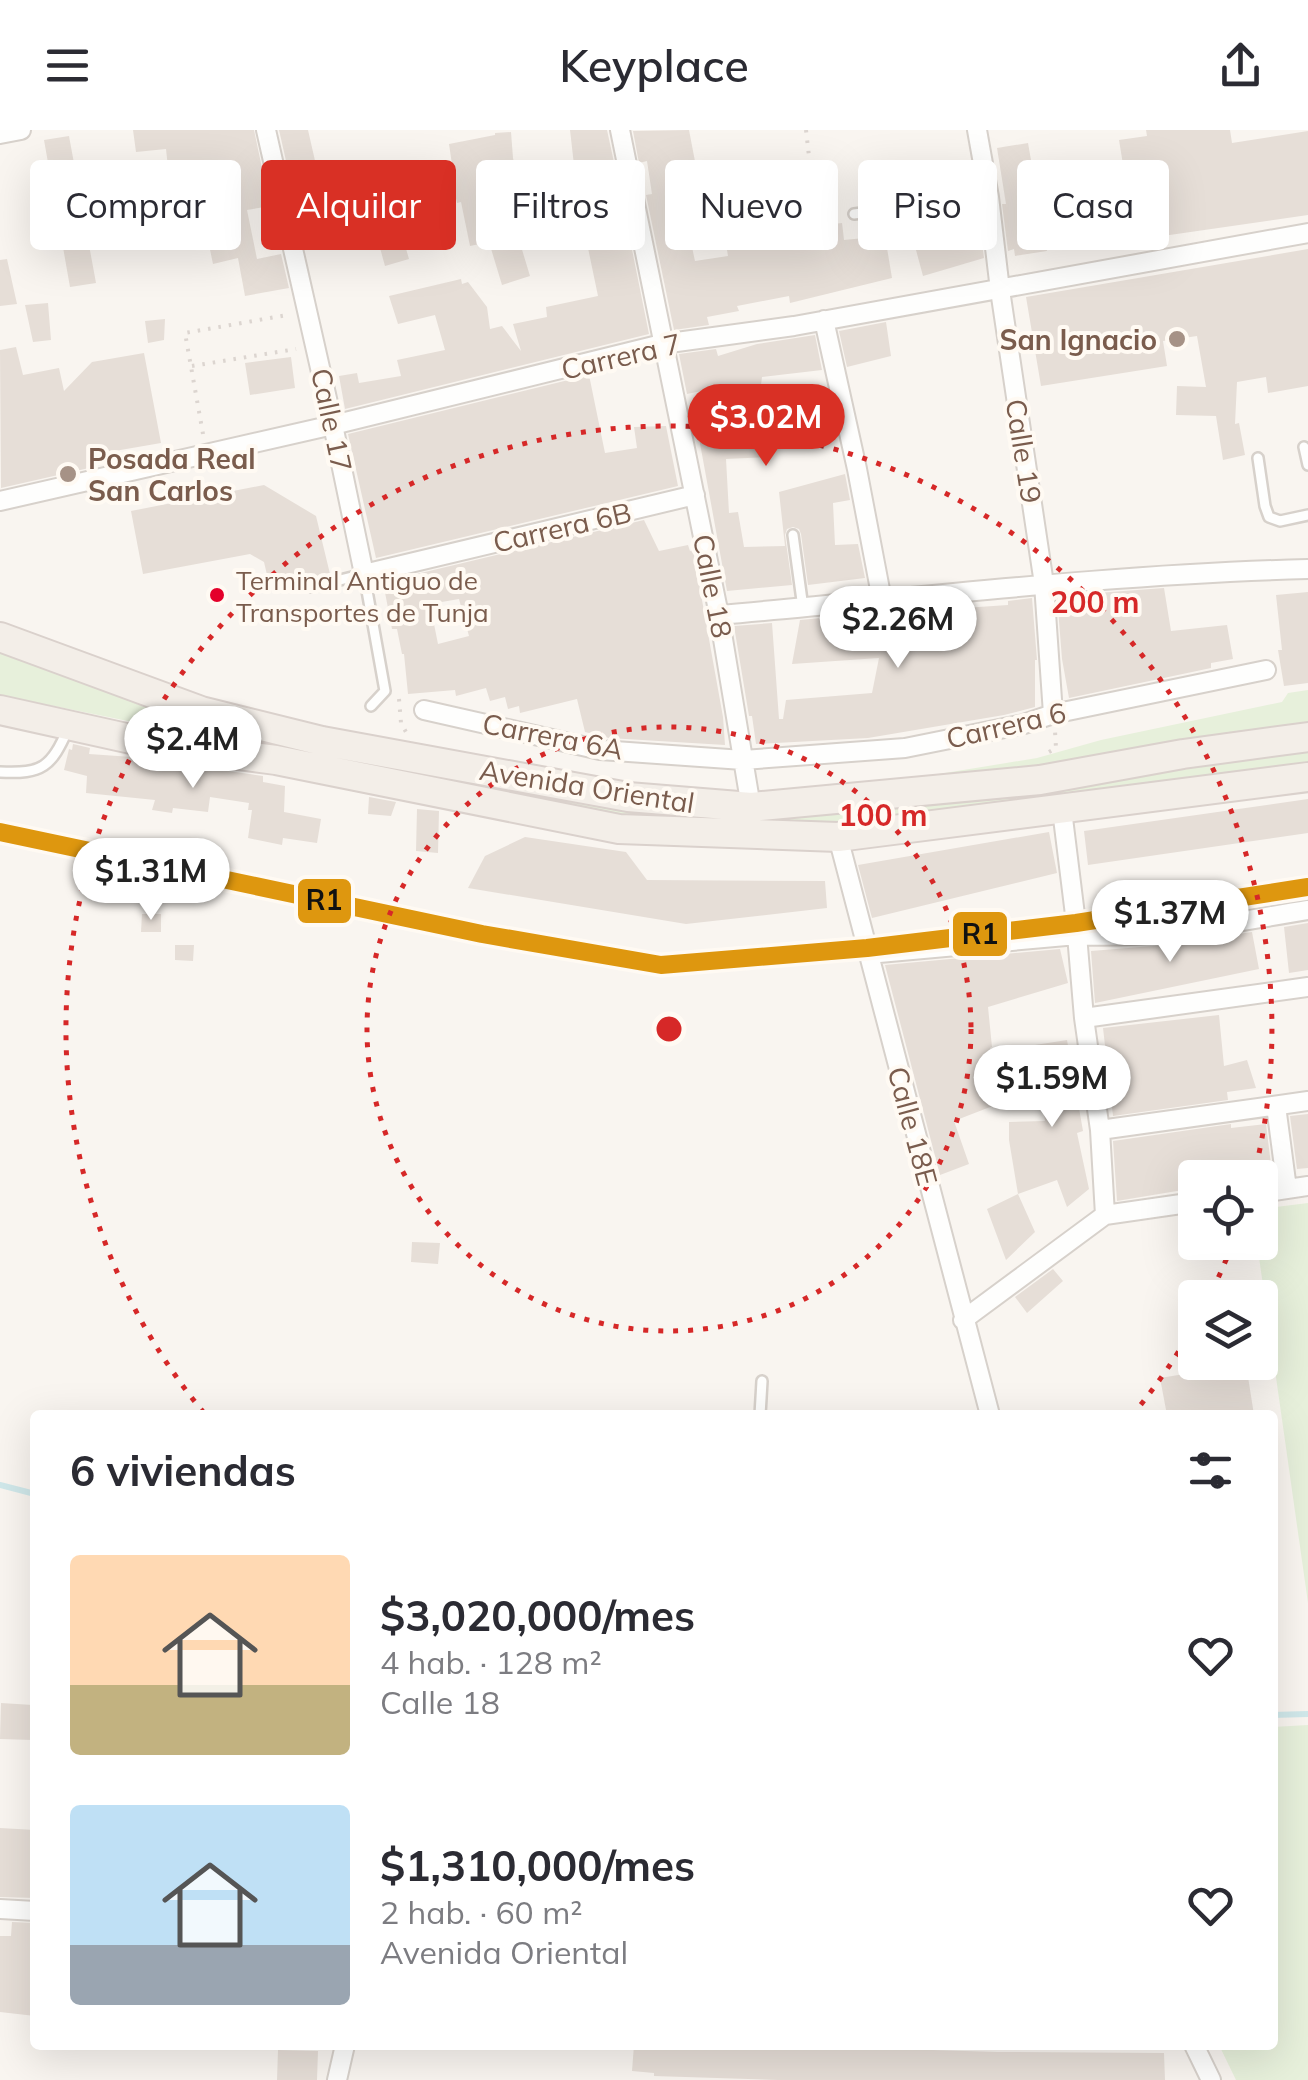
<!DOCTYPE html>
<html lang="es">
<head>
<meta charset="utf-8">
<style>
	:root { --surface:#fff; --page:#f7f7f7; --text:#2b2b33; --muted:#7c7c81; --accent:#d93025 }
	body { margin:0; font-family:Mulish,sans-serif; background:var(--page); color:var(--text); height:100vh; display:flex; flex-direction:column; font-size:38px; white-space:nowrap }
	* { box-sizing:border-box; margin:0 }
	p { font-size:32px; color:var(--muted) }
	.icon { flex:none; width:55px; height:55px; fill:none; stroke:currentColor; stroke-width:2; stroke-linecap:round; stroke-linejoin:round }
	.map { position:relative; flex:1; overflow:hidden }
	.panel { position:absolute; left:30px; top:1280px; width:1248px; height:640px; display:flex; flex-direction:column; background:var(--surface); border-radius:10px; box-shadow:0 10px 40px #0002 }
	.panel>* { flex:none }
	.banner { position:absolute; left:30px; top:30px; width:1250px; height:90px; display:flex; gap:20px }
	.fabs { position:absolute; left:1178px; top:1030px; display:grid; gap:20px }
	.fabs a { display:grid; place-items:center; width:100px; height:100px; border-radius:10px; background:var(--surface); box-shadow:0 10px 40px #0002; font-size:50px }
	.price { position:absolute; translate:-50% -85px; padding:0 22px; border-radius:35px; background:#fff; color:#222; font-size:32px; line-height:65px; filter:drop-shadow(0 2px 5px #0008) }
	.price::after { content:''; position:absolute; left:50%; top:60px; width:30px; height:22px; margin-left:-15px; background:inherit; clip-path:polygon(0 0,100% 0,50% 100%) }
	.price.active { background:var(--accent); color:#fff }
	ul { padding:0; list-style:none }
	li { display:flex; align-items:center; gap:30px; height:250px; padding:0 40px }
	li span { display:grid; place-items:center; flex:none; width:280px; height:200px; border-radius:10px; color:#555 }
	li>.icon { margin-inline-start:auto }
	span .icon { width:120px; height:120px; fill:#fffc; stroke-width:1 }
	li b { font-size:42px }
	h2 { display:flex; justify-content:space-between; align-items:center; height:120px; padding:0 40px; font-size:42px }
	.chip { padding:0 35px; border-radius:10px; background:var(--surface); box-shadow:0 10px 40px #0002; font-size:35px; line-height:90px }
	.chip.active { background:var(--accent); color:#fff }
	header { display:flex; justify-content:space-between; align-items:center; height:130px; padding:0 40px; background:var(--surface); font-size:45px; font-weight:600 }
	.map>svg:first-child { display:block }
	.green { fill:#e7f0db }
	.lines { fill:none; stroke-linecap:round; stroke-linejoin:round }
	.stream { stroke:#d0e8ea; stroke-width:6 }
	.building { fill:#e6ded7; fill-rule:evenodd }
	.lane-casing { stroke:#d7d1cb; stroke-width:14 }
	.street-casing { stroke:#d7d1cb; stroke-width:22 }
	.primary-casing { stroke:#dad1cc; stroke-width:32 }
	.path { stroke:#dcd5d0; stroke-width:4; stroke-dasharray:2.5 8; stroke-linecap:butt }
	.lane { stroke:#fefefd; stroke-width:9 }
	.street { stroke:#fefefd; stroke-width:18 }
	.primary { stroke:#f3eee8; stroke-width:28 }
	.rail-1-casing { stroke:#fffaf3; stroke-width:25 }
	.rail-1 { stroke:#de970f; stroke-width:18 }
	.ring { fill:none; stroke:#d62828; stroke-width:5; stroke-dasharray:5 10 }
	.poi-dot { fill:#a69286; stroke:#fffaf3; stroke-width:4 }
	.bus-dot { fill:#e4002b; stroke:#fffaf3; stroke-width:4 }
	.labels { text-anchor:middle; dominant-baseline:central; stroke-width:8; stroke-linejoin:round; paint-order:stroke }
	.bus-label { font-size:26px; fill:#7a5c4d; stroke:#fffaf3; text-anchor:start }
	.poi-label { font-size:28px; font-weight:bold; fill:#7a5c4d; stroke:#fffaf3; text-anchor:end }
	.street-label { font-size:28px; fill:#7a5c4d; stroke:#fffaf3 }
	.centre { fill:#d62828; stroke:#fffaf3; stroke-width:5 }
	.ring-label { font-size:30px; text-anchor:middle; font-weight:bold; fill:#d62828; stroke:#fffaf3; stroke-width:8; stroke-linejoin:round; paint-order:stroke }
	.line-badge { stroke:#fffaf3; stroke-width:4 }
	.pale-badge-label { font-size:28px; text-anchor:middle; font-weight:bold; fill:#111 }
</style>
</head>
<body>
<header><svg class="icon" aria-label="menu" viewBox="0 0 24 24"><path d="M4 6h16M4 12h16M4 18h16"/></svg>Keyplace<svg class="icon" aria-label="share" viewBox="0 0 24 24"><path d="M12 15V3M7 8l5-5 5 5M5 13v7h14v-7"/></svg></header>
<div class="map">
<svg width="1308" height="1950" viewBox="0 0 1308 1950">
	<rect width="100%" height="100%" fill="#f9f5f0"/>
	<path class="green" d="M 0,517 L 266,607 L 262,611 L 199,597 L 172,600 L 0,565 Z
		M 1308,560 L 1308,602 L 1025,643 L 865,656 L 1037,628 L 1101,610 L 1282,572 L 1288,563 Z
		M 302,618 L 613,675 L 1308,620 L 1308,636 L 874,692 L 789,696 L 610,687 L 291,626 Z
		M 1308,1073 L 1308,1473 L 1257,1113 L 1260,1112 L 1260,1079 Z
		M 1308,1595 L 1308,1950 L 1236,1950 L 1219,1915 L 1272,1915 L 1273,1597 Z"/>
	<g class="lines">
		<path class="stream" d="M 0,1355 L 35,1364
			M 1272,1585 L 1308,1584"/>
	</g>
	<path class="building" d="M 133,0 L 254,0 L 270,76 L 247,80 L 257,129 L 281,124 L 289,158 L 245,166 L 238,128 L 213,134 L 208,110 L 226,107 L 221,73 L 165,82 L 159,58 L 170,56 L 166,19 L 136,22 Z
		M 279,0 L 308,0 L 321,57 L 350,51 L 352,58 L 386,49 L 409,129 L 385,136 L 375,100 L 305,114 Z
		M 570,0 L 607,0 L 615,37 L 602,39 L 606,73 L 622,70 L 649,204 L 345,279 L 339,246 L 357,243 L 359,253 L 401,246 L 397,230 L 445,220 L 435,185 L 398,194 L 389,166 L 461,149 L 462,154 L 468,152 L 487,177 L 490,199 L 502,196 L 521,221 L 513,194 L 547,187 L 546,177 L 598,166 L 578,70 Z
		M 689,0 L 698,47 L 715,45 L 720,81 L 685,85 L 695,131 L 728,126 L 725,108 L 752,104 L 753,115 L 816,111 L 815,96 L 842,93 L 844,110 L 885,106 L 892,148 L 790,173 L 789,166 L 737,176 L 739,181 L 707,187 L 709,195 L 674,200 L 646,65 L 652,64 L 647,31 L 639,33 L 633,1 Z
		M 1146,0 L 1230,0 L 1232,13 L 1308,1 L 1308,85 L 1135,110 L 1095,113 L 1089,70 L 1128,65 L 1119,10 L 1147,6 Z
		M 511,2 L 513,28 L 530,111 L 520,113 L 530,146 L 502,155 L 489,112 L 470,116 L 461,72 L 457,73 L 453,55 L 455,55 L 449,14 L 495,5 L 495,3 Z
		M 69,6 L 96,153 L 70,157 L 44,10 Z
		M 1028,13 L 1047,121 L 1015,126 L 1014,119 L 1008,121 L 1002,74 L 1006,74 L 997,18 Z
		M 978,80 L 984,128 L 923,146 L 909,94 Z
		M 1308,119 L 1308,256 L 1268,263 L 1266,247 L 1237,252 L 1235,294 L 1239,293 L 1245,325 L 1223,330 L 1216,286 L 1176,285 L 1177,256 L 1206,257 L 1197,206 L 1163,211 L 1167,236 L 1041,256 L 1026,167 Z
		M 7,129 L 17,174 L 0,176 L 0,130 Z
		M 48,173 L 51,210 L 33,212 L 25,175 Z
		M 165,189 L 164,210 L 148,213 L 145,191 Z
		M 886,192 L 891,226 L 847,237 L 839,201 Z
		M 815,205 L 822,240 L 762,247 L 760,263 L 756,263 L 756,302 L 780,300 L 785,315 L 767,316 L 769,327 L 726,329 L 729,383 L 738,382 L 744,417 L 785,416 L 779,362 L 845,344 L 850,370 L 833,373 L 835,415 L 858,414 L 865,448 L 808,455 L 801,404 L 799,399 L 793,397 L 787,399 L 785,405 L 792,455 L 727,461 L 699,308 L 729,295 L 726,268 L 717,268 L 716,258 L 687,264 L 679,224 L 716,219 L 718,226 L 757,214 Z
		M 16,217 L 23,245 L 59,238 L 64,261 L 92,232 L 144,223 L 161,313 L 109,322 L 89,338 L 1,358 L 0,220 Z
		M 291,227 L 295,258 L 250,265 L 245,233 Z
		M 589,245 L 605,323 L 637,318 L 634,297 L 666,296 L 678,356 L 376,428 L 348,304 Z
		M 264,355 L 316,386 L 330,444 L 309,449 L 304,455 L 271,462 L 264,432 L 250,424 L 143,444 L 131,381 Z
		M 644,390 L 659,421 L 688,415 L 690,421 L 693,420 L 723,587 L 725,615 L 609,608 L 585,602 L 577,569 L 520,583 L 519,576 L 508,579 L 505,567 L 490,571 L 486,558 L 456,566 L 455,560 L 408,564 L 404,524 L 402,524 L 397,499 L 392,499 L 383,452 ZM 459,469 L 469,506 L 438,514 L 430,474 Z
		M 1164,458 L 1171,501 L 1227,495 L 1233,529 L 1211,533 L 1211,538 L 1069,568 L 1062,529 L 1057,466 Z
		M 1308,462 L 1308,553 L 1284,556 L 1278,520 L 1282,520 L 1276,465 Z
		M 1032,468 L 1037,530 L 1035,530 L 1035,577 L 1004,585 L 868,608 L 756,614 L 752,586 L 749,586 L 734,496 L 772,493 L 779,589 L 783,589 L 786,570 L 872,563 L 879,528 L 792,534 L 800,490 L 949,476 L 949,479 L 1008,475 L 1008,471 Z
		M 73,614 L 90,618 L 89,624 L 132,627 L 263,646 L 263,652 L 285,656 L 284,682 L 321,689 L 317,713 L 283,708 L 282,715 L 248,708 L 252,680 L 248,680 L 249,673 L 210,667 L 208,682 L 173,678 L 172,683 L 152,680 L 155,670 L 86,663 L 87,646 L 64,640 L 69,619 L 72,620 Z
		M 369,667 L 396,672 L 391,686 L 368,684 Z
		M 1308,669 L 1308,703 L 1088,735 L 1084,701 Z
		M 417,679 L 439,681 L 438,723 L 416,721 Z
		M 1049,702 L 1057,743 L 872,788 L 858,735 Z
		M 525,707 L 626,722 L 647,750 L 825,751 L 827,778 L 686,794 L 468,758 L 485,726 Z
		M 142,784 L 161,784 L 161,802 L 141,802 Z
		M 1308,793 L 1308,840 L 1289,843 L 1284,797 Z
		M 1252,802 L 1259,839 L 1095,873 L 1091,821 L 1165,815 Z
		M 175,815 L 194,815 L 193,831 L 175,830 Z
		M 1060,819 L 1068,853 L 988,877 L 992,917 L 990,918 L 1003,972 L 954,991 L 969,1034 L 940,1045 L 885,835 Z
		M 1219,885 L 1224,936 L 1247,930 L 1256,958 L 1227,962 L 1228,970 L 1113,986 L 1103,898 Z
		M 1067,910 L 1083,1001 L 1077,1003 L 1089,1059 L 1067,1077 L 1057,1050 L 1018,1064 L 1009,1010 L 1009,992 L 1045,991 L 1035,915 Z
		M 1308,984 L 1308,1038 L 1297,1039 L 1290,986 Z
		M 1231,994 L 1231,998 L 1266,994 L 1272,1043 L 1270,1043 L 1270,1046 L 1195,1048 L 1195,1058 L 1117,1071 L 1113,1011 Z
		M 1018,1064 L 1035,1102 L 1006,1130 L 987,1079 Z
		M 412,1112 L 440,1113 L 438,1134 L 411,1132 Z
		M 1053,1139 L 1063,1151 L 1027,1183 L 1015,1167 Z
		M 1246,1234 L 1254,1285 L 1167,1285 L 1160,1248 Z
		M 1,1573 L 33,1575 L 32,1610 L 0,1609 Z
		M 0,1698 L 35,1700 L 35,1768 L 0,1767 Z
		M 12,1792 L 35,1793 L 35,1886 L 0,1882 L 0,1806 L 11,1806 Z
		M 634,1915 L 768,1915 L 998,1922 L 1164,1923 L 1165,1950 L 778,1950 L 654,1946 L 654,1943 L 632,1941 Z
		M 278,1920 L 318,1921 L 317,1950 L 277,1950 Z"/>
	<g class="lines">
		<defs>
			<path id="lane" d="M 854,84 L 989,67
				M 1304,317 L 1308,335
				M 1258,328 L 1265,376 L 1269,387 L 1280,391 L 1308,385
				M 793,405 L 803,478
				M 312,457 L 364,444 L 385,561 L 371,576
				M 0,642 C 43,644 51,637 68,599
				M 760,1285 L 762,1251"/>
			<path id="street" d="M 266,0 L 333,295 L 364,444 L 695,365
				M 620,0 L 719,485 L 751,677
				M 977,0 L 989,67 L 1000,160 L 1044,454 L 1053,584
				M 0,4 L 21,0
				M 824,190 L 857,339 L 882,470
				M 0,371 L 333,295 L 662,214 L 794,196 L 1308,103
				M 719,485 C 915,468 1111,444 1308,439
				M 424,580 L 600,620 L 743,630 L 905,618 L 1024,594 L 1053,584 L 1266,540
				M 1062,680 L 1076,793 L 1084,888 L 1100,1000 L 1105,1085
				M 838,707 L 990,1285
				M 868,824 L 1077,805 C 1154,810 1232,792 1308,780
				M 1084,888 L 1308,857
				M 1276,976 L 1287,1059
				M 1100,1000 L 1308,971
				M 1260,1063 L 1308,1056
				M 963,1190 L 1105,1085 L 1195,1072
				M 0,1779 L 35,1781
				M 1194,1915 L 1211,1950
				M 337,1950 L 345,1915"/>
			<path id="primary" d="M 0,507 L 201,581 L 322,611 L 628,667 L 751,677 L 1040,650 L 1183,624 L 1308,607
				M 0,580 L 149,613 L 276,630 L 619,699 L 838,707 L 1308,647"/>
		</defs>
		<use href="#lane" class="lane-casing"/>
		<use href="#street" class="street-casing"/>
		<use href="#primary" class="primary-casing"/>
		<path class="path" d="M 806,0 L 815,79
			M 192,236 L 296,219
			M 203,304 L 185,203 L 287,185
			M 399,569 L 401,593 L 406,602
			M 1049,622 L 1056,618 L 1055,601"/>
		<use href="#lane" class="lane"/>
		<use href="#street" class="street"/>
		<use href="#primary" class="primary"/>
		<defs>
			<path id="rail-1" d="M 0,702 L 482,804 L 661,835 L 867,818 L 1076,793 L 1308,757"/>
		</defs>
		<use href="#rail-1" class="rail-1-casing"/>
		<use href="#rail-1" class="rail-1"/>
	</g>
	<g class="ring">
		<circle cx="669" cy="899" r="302"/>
		<path d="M1232 1115A603 603 0 0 1 1211 1163M1194 1196A603 603 0 0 1 1134 1283M204 1283A603 603 0 1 1 1254 1045"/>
	</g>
	<g class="poi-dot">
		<circle cx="1177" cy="209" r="10"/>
		<circle cx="68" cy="344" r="10"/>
	</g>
	<circle class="bus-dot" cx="217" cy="465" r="9"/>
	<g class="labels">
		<g class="bus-label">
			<text x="236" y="450">Terminal Antiguo de<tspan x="236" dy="32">Transportes de Tunja</tspan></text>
		</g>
		<g class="poi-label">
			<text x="1157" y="209">San Ignacio</text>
			<text x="88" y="328" text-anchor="start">Posada Real<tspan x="88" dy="32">San Carlos</tspan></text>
		</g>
		<g class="street-label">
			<text transform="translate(621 226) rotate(-13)">Carrera 7</text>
			<text transform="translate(332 290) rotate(78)">Calle 17</text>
			<text transform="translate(1024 321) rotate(81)">Calle 19</text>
			<text transform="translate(562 397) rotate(-13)">Carrera 6B</text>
			<text transform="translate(713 456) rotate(79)">Calle 18</text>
			<text transform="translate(1006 595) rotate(-13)">Carrera 6</text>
			<text transform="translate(553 606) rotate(11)">Carrera 6A</text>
			<text transform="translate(587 656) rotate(9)">Avenida Oriental</text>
			<text transform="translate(913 996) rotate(75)">Calle 18E</text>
		</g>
	</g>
	<circle cx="669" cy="899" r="15" class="centre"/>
	<g class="ring-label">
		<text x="1095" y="483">200 m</text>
		<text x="883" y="696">100 m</text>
	</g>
	<g class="line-badge">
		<rect x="296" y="747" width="57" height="48" rx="10" fill="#de970f"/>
		<rect x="951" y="780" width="58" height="48" rx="10" fill="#de970f"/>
	</g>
	<g class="pale-badge-label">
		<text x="324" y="780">R1</text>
		<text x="980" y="814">R1</text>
	</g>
</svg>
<div class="fabs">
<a><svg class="icon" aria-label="locate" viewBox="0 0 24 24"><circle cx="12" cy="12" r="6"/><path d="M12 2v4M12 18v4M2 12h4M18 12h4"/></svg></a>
<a><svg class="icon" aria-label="layers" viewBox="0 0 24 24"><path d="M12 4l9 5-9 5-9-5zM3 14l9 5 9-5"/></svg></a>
</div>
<b class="price active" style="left:766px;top:339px">$3.02M</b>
<b class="price" style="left:898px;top:541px">$2.26M</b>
<b class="price" style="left:193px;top:661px">$2.4M</b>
<b class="price" style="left:151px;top:793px">$1.31M</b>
<b class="price" style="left:1170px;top:835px">$1.37M</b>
<b class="price" style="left:1052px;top:1000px">$1.59M</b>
<div class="banner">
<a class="chip">Comprar</a>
<a class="chip active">Alquilar</a>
<a class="chip">Filtros</a>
<a class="chip">Nuevo</a>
<a class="chip">Piso</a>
<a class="chip">Casa</a>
</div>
<section class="panel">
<h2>6 viviendas<svg class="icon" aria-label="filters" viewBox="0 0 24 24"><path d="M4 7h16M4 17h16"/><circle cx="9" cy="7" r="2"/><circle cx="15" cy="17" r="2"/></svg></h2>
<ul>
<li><span style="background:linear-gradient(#ffd9b3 65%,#c2b280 0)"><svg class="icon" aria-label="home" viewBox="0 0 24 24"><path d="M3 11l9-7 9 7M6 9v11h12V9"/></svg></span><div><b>$3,020,000/mes</b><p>4 hab. · 128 m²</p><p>Calle 18</p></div><svg class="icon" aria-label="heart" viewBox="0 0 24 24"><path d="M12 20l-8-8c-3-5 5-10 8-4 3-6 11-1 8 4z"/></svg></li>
<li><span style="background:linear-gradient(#bfe0f5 70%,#9aa5b1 0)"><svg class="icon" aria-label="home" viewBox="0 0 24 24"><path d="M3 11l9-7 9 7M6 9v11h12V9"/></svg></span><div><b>$1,310,000/mes</b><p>2 hab. · 60 m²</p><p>Avenida Oriental</p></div><svg class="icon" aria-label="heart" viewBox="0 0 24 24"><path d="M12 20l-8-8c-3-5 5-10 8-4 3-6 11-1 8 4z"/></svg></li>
</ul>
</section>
</div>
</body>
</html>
